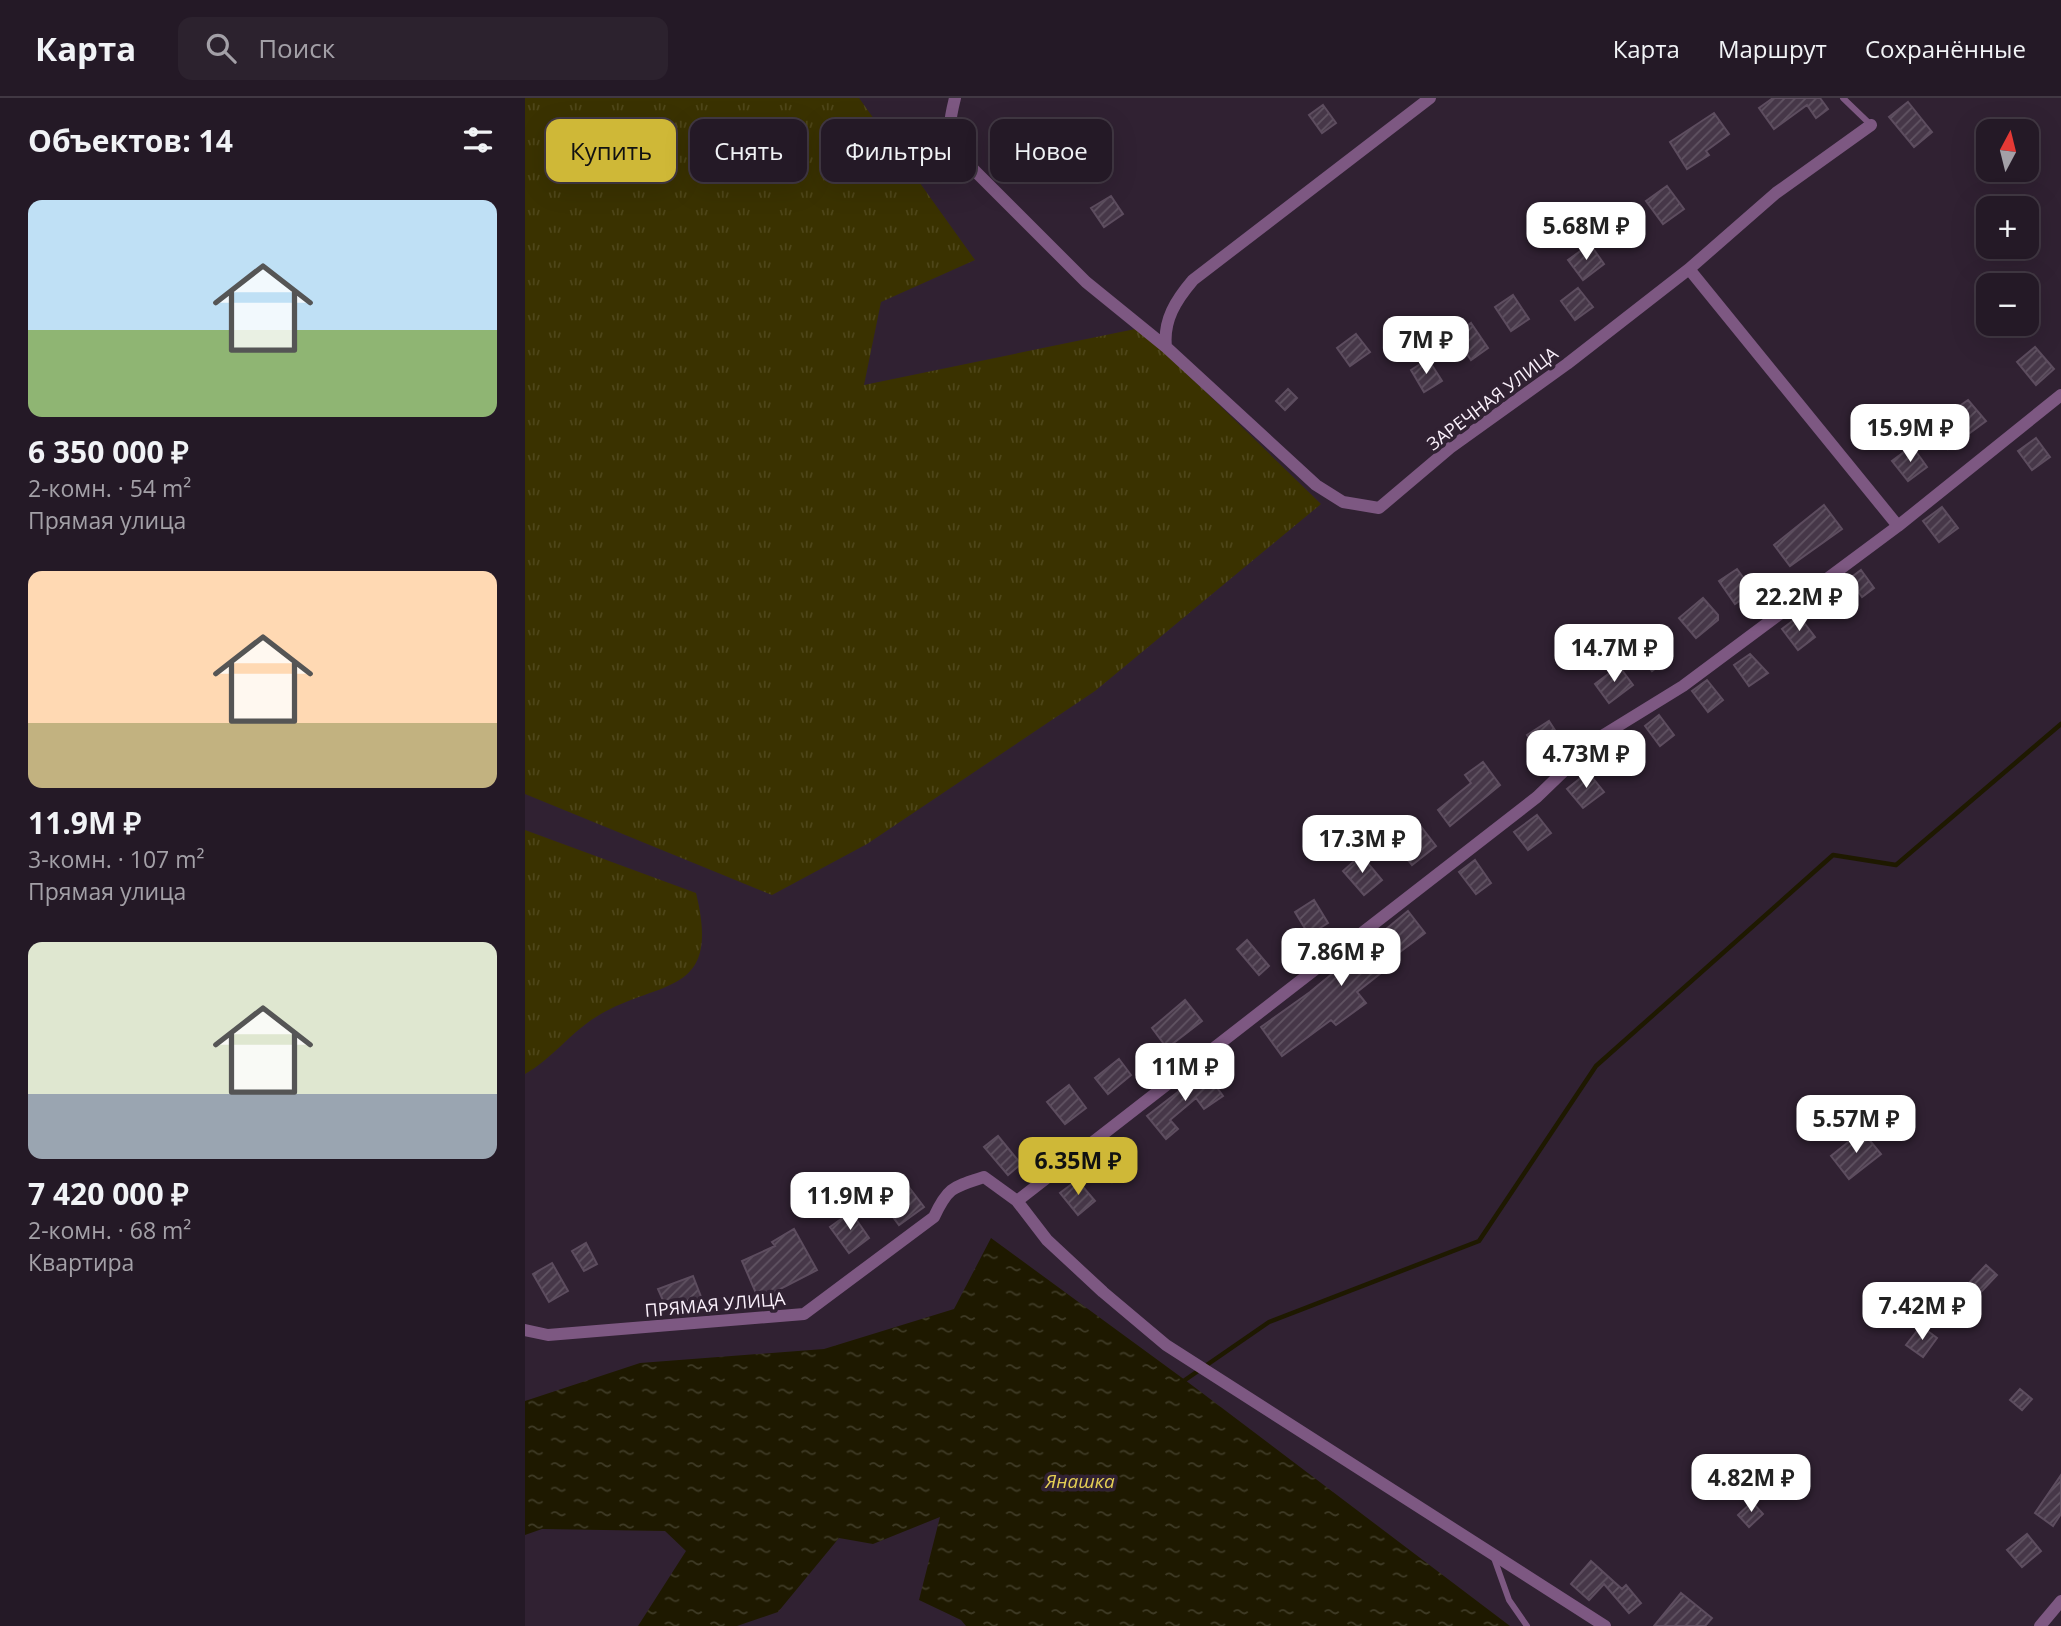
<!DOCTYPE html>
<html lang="ru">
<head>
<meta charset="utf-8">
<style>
	:root { --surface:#241926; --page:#2c222e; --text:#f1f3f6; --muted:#a3a0a7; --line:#413843; --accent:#cfb837 }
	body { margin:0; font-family:"Open Sans",sans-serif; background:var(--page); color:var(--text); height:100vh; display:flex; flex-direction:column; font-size:26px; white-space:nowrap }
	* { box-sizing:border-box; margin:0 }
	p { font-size:23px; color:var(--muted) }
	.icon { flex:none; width:38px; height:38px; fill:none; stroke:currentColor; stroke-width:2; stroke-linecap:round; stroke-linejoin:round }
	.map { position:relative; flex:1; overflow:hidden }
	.details { display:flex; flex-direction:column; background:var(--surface); width:525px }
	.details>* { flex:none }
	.hud { position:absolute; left:21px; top:21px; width:665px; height:63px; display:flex; gap:14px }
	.needle { width:46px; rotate:7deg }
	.controls { position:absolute; left:1451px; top:21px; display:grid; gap:14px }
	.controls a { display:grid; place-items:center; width:63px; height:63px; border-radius:14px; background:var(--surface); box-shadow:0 7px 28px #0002,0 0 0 2px var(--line); font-size:35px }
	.price { position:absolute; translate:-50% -60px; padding:0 16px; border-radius:14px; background:#fff; color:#222; font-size:23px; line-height:46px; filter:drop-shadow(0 2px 4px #0008) }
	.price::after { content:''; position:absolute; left:50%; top:42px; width:21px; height:16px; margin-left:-10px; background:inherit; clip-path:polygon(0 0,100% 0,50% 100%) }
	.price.current { background:var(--accent); color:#111 }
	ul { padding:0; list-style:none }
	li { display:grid; align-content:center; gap:14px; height:371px; padding:0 28px }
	li span { display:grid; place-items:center; height:217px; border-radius:14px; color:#555 }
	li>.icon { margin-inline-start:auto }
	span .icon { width:126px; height:126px; fill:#fffc; stroke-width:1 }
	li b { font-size:30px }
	h2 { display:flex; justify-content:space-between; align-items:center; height:84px; padding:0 28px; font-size:30px }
	.tag { padding:0 24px; border-radius:14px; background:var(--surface); box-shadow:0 7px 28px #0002,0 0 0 2px var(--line); font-size:24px; line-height:63px }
	.tag.current { background:var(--accent); color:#111 }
	header { display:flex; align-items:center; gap:42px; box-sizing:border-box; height:98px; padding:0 35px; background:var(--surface); border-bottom:2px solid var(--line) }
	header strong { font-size:33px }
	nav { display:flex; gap:38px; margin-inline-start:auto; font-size:24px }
	.search { width:490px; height:63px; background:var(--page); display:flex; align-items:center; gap:18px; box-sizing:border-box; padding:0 24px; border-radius:14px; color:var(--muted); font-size:26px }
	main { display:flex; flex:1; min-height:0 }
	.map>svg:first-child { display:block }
	.grass { fill:url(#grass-tufts) }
	.water { fill:url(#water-ripples) }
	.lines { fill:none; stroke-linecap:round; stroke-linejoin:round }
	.stream { stroke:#1e1900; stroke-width:4.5 }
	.building { fill:url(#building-hatch); stroke:#5d4d5f; stroke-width:2 }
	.service { stroke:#7d5882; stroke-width:6 }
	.minor { stroke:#7d5882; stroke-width:12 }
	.labels { text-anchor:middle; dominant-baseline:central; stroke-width:7; stroke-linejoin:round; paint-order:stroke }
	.street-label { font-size:18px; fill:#f9effa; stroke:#302132 }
	.water-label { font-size:19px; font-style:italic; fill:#e4ce54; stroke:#302132 }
</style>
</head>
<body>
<header>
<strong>Карта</strong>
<div class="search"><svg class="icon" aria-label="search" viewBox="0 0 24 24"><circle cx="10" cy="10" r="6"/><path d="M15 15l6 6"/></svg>Поиск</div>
<nav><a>Карта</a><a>Маршрут</a><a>Сохранённые</a></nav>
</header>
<main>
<section class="details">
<h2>Объектов: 14<svg class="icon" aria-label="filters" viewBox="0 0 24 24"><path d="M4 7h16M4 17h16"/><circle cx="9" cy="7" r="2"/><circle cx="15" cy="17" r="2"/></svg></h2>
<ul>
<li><span style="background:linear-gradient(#bfe0f5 60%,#8fb573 0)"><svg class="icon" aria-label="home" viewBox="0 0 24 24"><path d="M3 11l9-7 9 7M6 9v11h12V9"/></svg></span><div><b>6 350 000 ₽</b><p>2-комн. · 54 m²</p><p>Прямая улица</p></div></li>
<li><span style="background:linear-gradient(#ffd9b3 70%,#c2b280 0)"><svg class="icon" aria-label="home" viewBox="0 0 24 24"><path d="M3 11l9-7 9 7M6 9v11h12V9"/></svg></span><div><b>11.9M ₽</b><p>3-комн. · 107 m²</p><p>Прямая улица</p></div></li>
<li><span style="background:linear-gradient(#dfe7d0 70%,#9aa5b1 0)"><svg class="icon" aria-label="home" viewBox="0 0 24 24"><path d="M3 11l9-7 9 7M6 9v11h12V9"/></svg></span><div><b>7 420 000 ₽</b><p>2-комн. · 68 m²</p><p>Квартира</p></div></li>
</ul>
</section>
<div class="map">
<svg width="1536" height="1528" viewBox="0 0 1536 1528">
	<defs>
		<pattern id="grass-tufts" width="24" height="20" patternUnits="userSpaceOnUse" patternTransform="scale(1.75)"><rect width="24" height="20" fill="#3a3200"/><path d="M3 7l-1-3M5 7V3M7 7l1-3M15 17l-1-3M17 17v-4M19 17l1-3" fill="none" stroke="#4e4619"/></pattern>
		<pattern id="water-ripples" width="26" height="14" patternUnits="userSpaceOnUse" patternTransform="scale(1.75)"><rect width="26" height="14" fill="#1e1900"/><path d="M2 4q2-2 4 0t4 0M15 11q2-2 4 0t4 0" fill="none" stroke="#3f3b26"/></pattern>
		<pattern id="building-hatch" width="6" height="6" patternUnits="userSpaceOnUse" patternTransform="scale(1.75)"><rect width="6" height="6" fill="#463748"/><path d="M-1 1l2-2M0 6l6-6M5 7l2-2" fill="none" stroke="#615463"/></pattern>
	</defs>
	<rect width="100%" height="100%" fill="#302132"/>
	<path class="grass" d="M 0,0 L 334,0 L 450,162 L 356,204 L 339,287 L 615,230 L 796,406 L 570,593 L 342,746 L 247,797 L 0,696 Z
		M 0,732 L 171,795 C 197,901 134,880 71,919 C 45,935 27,961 0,976 Z"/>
	<path class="water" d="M 466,1140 L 660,1282 L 985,1528 L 441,1528 L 436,1522 L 394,1502 L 415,1419 L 348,1446 L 314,1440 L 253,1514 L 212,1528 L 113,1528 L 161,1453 L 140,1433 L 17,1431 L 0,1437 L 0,1303 L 115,1265 L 299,1251 L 429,1211 Z"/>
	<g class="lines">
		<path class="stream" d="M 660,1282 L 744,1224 L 954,1143 L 1071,968 L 1308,757 L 1371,767 L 1536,626"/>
	</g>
	<path class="building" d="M 1248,0 L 1295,0 L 1303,11 L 1291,20 L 1282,7 L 1249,31 L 1234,10 Z
		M 1383,4 L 1407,34 L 1389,49 L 1364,19 Z
		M 798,7 L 811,25 L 797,35 L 784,17 Z
		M 1189,15 L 1204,36 L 1181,53 L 1184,57 L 1162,71 L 1145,44 Z
		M 1142,88 L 1159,111 L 1138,126 L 1121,103 Z
		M 586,98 L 598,116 L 579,129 L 566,110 Z
		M 1065,146 L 1079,166 L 1058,182 L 1043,162 Z
		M 1053,190 L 1068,209 L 1050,222 L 1036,203 Z
		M 988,197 L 1004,221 L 986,233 L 970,209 Z
		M 946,225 L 963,250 L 946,262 L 929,237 Z
		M 831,236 L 845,254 L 825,268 L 812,250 Z
		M 1510,249 L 1529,271 L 1511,287 L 1492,264 Z
		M 903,261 L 917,283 L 899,294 L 886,272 Z
		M 763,291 L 772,300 L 760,312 L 751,303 Z
		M 1443,302 L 1461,323 L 1423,351 L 1406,328 Z
		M 1511,340 L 1525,359 L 1507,372 L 1493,353 Z
		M 1387,348 L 1402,369 L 1383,383 L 1367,363 Z
		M 1299,407 L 1317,431 L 1265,468 L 1249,447 Z
		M 1417,409 L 1433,430 L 1414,444 L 1398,423 Z
		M 1212,471 L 1228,493 L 1210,506 L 1194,483 Z
		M 1336,472 L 1349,490 L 1337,499 L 1324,481 Z
		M 1178,500 L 1193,517 L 1193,522 L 1171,540 L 1154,520 Z
		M 1274,518 L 1290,539 L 1273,552 L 1257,531 Z
		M 1129,538 L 1145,559 L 1127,573 L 1110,552 Z
		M 1225,556 L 1243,575 L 1224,588 L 1209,567 Z
		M 1094,568 L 1108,587 L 1084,605 L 1070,586 Z
		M 1182,582 L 1198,602 L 1183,614 L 1167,593 Z
		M 1134,617 L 1149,637 L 1135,648 L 1120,628 Z
		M 1024,623 L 1037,643 L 1015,657 L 1002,637 Z
		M 958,664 L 975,687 L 925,728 L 913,712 L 946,685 L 940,677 Z
		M 1063,674 L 1079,694 L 1058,710 L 1042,691 Z
		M 1012,717 L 1026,735 L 1003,752 L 989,734 Z
		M 891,722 L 911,748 L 887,767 L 866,741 Z
		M 836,757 L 857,782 L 839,797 L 818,773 Z
		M 950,762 L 966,785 L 951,796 L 934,774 Z
		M 789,802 L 803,825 L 784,837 L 770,814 Z
		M 883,813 L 900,835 L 867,860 L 870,864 L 832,894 L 841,905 L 811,927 L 806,922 L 757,958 L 736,929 L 785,894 Z
		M 722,842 L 744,868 L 734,877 L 712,851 Z
		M 660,902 L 677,923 L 642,950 L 627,930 Z
		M 594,961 L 606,977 L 583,996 L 570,980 Z
		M 680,973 L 698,998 L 679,1011 L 671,1000 L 645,1022 L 653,1031 L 641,1041 L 622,1018 Z
		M 544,987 L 561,1010 L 540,1026 L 522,1004 Z
		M 1337,1033 L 1356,1056 L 1324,1081 L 1306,1058 Z
		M 473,1038 L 496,1066 L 483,1077 L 459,1049 Z
		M 585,1056 L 600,1071 L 587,1084 L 572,1069 Z
		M 377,1080 L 399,1109 L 374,1127 L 353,1099 Z
		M 552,1082 L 570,1103 L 553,1117 L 535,1095 Z
		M 326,1114 L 344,1140 L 324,1155 L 305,1129 Z
		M 269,1131 L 292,1172 L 234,1202 L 217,1163 L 250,1148 L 247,1144 Z
		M 61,1145 L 72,1166 L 59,1173 L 47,1153 Z
		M 27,1165 L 43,1193 L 24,1204 L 8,1176 Z
		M 1461,1167 L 1472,1177 L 1454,1196 L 1443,1186 Z
		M 168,1178 L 178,1204 L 144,1216 L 133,1191 Z
		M 1396,1228 L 1412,1240 L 1398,1259 L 1381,1247 Z
		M 1495,1291 L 1507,1301 L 1497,1312 L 1485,1302 Z
		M 1536,1377 L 1536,1416 L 1528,1428 L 1510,1415 Z
		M 1227,1404 L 1238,1416 L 1224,1429 L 1213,1417 Z
		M 1502,1436 L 1516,1453 L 1497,1469 L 1482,1452 Z
		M 1066,1463 L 1097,1491 L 1101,1487 L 1116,1505 L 1104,1515 L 1079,1486 L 1064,1502 L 1046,1486 Z
		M 1156,1495 L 1187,1520 L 1180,1528 L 1129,1528 Z"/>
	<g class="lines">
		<path class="service" d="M 1318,0 L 1346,27
			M 969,1460 L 984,1502 L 1002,1528"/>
		<path class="minor" d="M 430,0 C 425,20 421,37 432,55 L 561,184 L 641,249 L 791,387 L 818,404 L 854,410 L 925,350 L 1042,266 L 1164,171 L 1251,95 L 1346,27
			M 1164,171 L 1373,428
			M 641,249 C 638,222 651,202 668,182 L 905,0
			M 492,1103 L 1012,699 L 1072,641 L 1158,588 L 1373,428 L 1536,297
			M 0,1232 L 23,1237 L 279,1216 L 409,1119 C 423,1089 428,1089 459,1079 L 492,1103 L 522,1142 L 578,1194 L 641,1247 L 1080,1528
			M 1515,1528 L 1536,1503"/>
	</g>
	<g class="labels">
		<g class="street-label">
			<text transform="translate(967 300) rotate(-37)">ЗАРЕЧНАЯ УЛИЦА</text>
			<text transform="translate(190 1206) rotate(-5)">ПРЯМАЯ УЛИЦА</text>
		</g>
		<g class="water-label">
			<text x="555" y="1383">Янашка</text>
		</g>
	</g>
</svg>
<div class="controls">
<a><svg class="needle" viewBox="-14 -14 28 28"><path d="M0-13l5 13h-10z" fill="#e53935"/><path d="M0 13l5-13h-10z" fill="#a3a0a7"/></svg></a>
<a>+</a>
<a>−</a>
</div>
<b class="price" style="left:1061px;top:164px">5.68M ₽</b>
<b class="price" style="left:901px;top:278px">7M ₽</b>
<b class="price" style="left:1385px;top:366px">15.9M ₽</b>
<b class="price" style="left:1274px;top:535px">22.2M ₽</b>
<b class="price" style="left:1089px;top:586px">14.7M ₽</b>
<b class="price" style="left:1061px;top:692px">4.73M ₽</b>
<b class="price" style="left:837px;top:777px">17.3M ₽</b>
<b class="price" style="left:816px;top:890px">7.86M ₽</b>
<b class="price" style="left:660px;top:1005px">11M ₽</b>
<b class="price" style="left:1331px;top:1057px">5.57M ₽</b>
<b class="price current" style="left:553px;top:1099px">6.35M ₽</b>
<b class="price" style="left:325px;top:1134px">11.9M ₽</b>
<b class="price" style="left:1397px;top:1244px">7.42M ₽</b>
<b class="price" style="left:1226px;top:1416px">4.82M ₽</b>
<div class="hud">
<a class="tag current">Купить</a>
<a class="tag">Снять</a>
<a class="tag">Фильтры</a>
<a class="tag">Новое</a>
</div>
</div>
</main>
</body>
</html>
